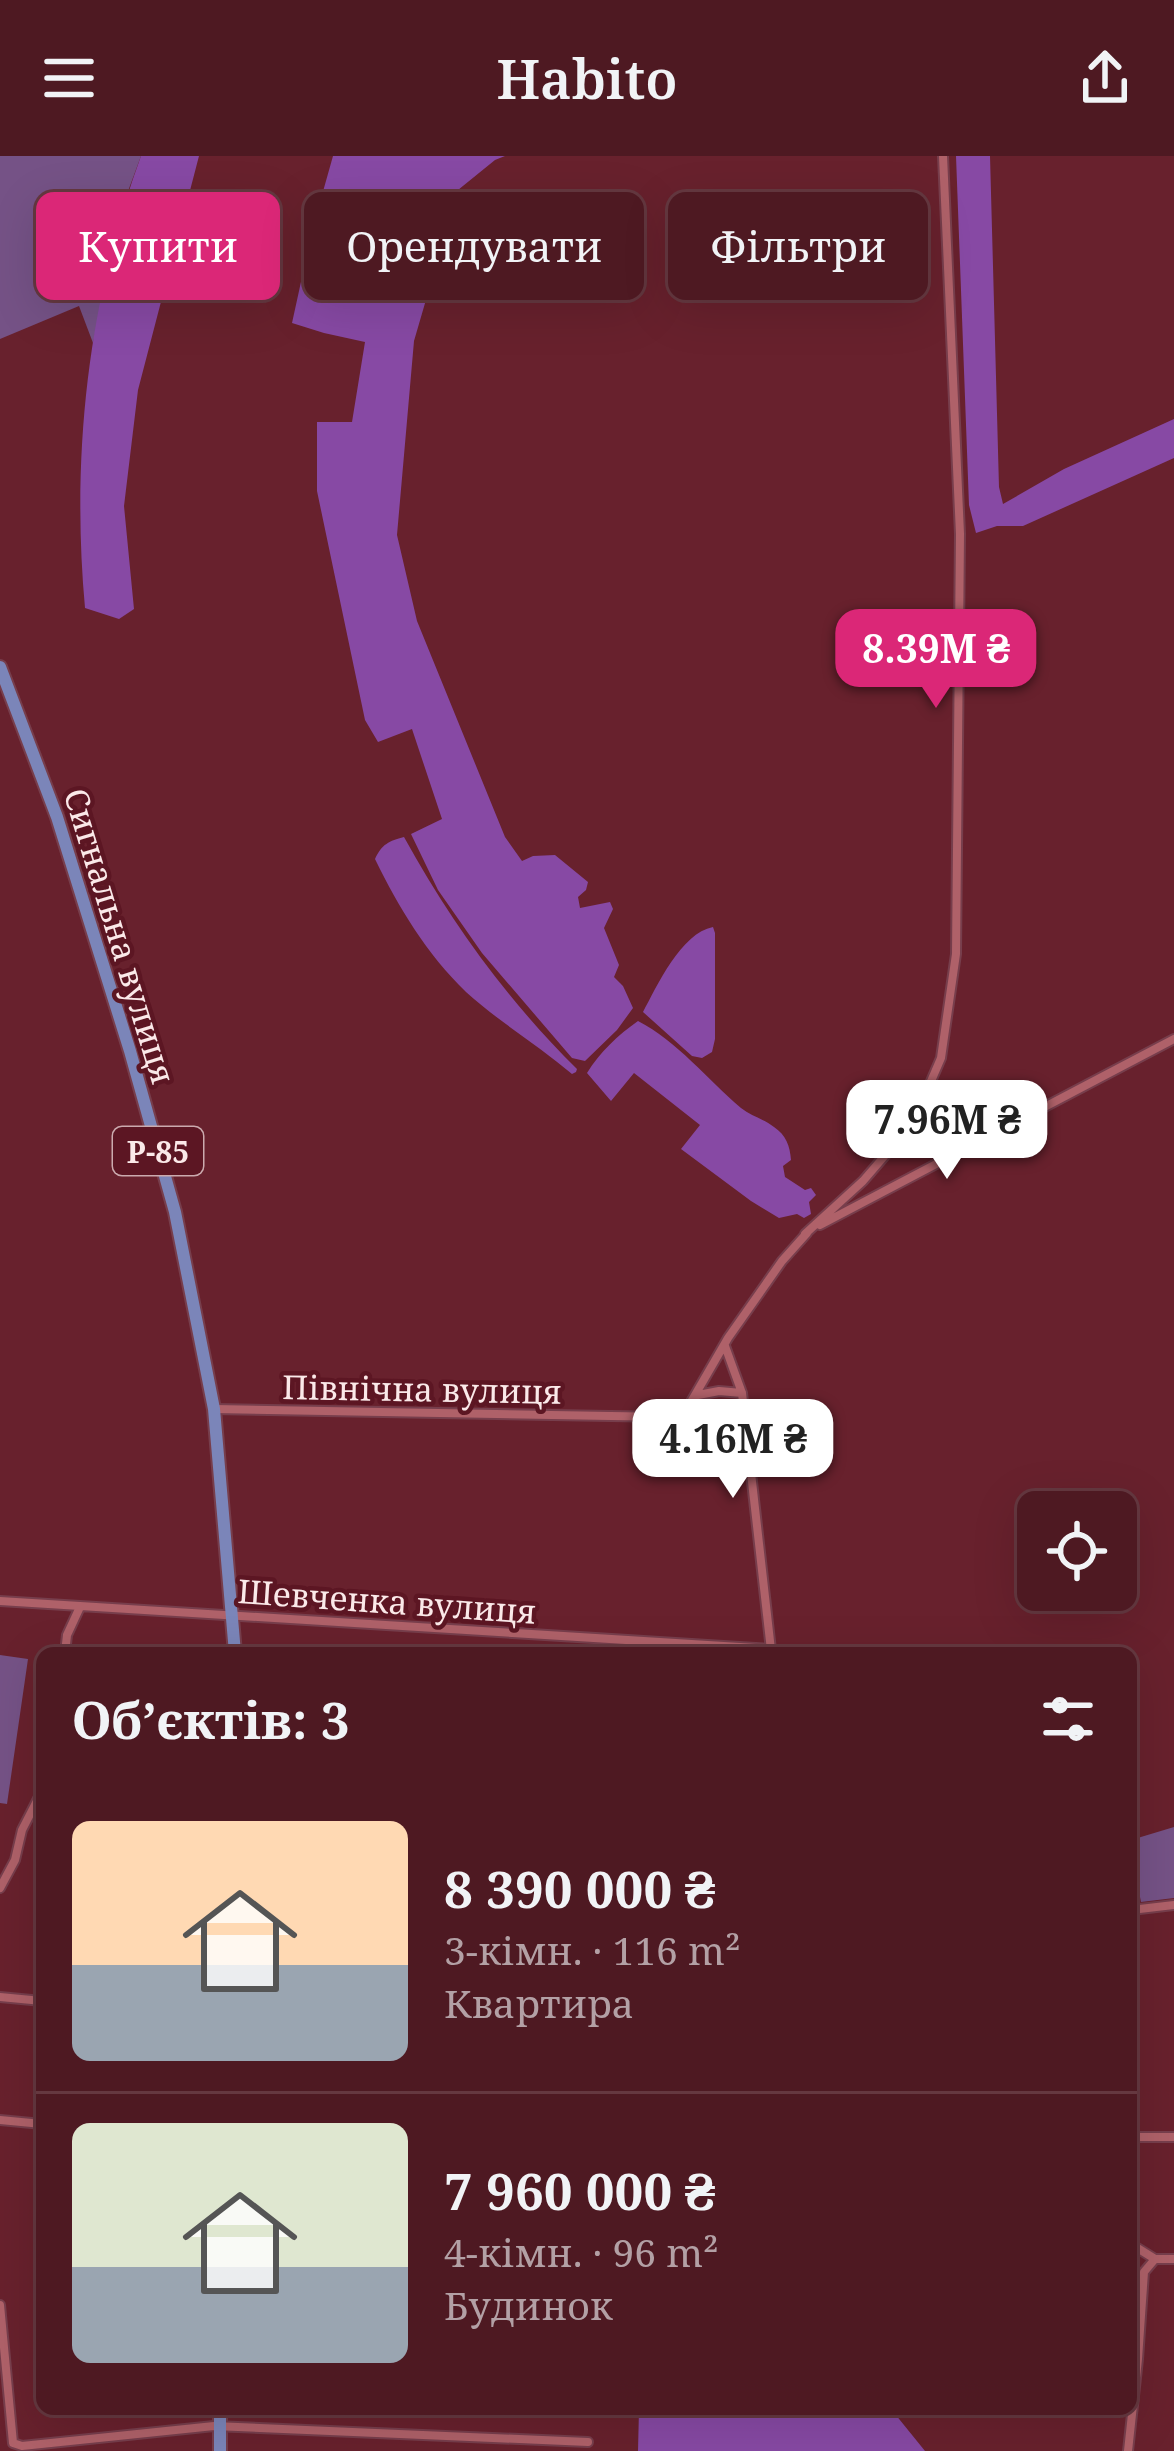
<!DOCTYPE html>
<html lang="uk">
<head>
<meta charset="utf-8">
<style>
	:root { --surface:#4e1922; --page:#55222a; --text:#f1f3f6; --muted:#b3a0a5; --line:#653840; --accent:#db2777 }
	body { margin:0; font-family:"Noto Serif",serif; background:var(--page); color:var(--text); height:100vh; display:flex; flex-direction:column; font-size:45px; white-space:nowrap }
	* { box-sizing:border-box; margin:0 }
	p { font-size:39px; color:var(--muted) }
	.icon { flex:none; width:66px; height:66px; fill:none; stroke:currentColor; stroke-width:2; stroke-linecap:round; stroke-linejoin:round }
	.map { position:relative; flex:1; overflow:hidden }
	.sheet { position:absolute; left:36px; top:1491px; width:1101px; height:768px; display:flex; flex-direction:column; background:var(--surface); border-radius:18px; box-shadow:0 12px 48px #0002,0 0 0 3px var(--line) }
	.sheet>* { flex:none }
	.top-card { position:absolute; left:36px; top:36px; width:1104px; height:108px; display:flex; gap:24px }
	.controls { position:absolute; left:1017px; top:1335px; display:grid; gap:24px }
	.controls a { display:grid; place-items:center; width:120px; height:120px; border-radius:18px; background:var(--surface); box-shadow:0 12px 48px #0002,0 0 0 3px var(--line); font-size:60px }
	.price { position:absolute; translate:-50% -102px; padding:0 27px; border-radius:24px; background:#fff; color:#222; font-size:39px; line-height:78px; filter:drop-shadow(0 3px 6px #0008) }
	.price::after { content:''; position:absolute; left:50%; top:72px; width:36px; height:27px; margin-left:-18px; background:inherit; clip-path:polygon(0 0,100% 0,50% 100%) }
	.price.active { background:var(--accent); color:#fff }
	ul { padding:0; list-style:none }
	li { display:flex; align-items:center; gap:36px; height:300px; padding:0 36px }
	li+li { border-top:3px solid var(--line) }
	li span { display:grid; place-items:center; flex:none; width:336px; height:240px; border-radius:18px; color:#555 }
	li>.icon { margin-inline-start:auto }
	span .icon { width:144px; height:144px; fill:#fffc; stroke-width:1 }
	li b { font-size:51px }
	h2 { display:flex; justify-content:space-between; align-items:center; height:144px; padding:0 36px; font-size:51px }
	.pill { padding:0 42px; border-radius:18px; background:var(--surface); box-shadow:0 12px 48px #0002,0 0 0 3px var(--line); font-size:42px; line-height:108px }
	.pill.active { background:var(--accent); color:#fff }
	header { display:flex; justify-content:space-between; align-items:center; height:156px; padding:0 36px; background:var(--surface); font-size:54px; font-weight:600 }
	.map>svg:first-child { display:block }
	.green { fill:#755286 }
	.forest { fill:#8749a4 }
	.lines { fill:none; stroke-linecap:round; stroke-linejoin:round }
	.street-casing { stroke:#773e4c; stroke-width:12 }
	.primary-casing { stroke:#773e4c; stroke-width:16 }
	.street { stroke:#af6169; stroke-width:8 }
	.primary { stroke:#7b85b9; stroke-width:12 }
	.labels { text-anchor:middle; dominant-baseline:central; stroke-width:9; stroke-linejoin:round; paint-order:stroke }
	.shield { fill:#5c1623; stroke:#cbaaae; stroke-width:3 }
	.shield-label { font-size:30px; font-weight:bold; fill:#fbe9e9 }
	.street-label { font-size:33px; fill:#fbe9e9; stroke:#5c1623 }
</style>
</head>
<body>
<header><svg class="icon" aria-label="menu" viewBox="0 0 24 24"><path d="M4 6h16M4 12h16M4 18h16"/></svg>Habito<svg class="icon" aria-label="share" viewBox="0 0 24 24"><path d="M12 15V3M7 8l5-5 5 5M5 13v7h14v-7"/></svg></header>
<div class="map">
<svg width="1174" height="2295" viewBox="0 0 1174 2295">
	<rect width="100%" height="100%" fill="#68212d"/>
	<path class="green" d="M 0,0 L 141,0 L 120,57 L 93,187 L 79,150 L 0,183 Z
		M 0,1499 L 28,1503 L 7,1648 L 0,1647 Z
		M 1174,1671 L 1174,1742 L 1141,1746 L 1138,1731 L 1131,1732 L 1131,1684 Z"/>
	<path class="forest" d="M 141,0 L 199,0 L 138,234 L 124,350 L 134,453 L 119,463 L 85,452 C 71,300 88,144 141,0 Z
		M 333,0 L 505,0 L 495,4 L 458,34 L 414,185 L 397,379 L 417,465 L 505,681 L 522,705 L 533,700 L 555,699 L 588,726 L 586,734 L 578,741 L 580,752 L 610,746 L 613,753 L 604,772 L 619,809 L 614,821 L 623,830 L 633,852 L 617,874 L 585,905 L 572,902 L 482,797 L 438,734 L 411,678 L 442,663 L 412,573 L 378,586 L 365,564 L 317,335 L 317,266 L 352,266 L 365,186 L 324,177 L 292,167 L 313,71 Z
		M 956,0 L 990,0 L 999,331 L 1003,348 L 1064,313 L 1174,263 L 1174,302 L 1023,370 L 997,370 L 976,377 L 969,349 Z
		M 404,681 C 450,765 508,845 577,913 L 576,916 L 572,918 C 538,889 499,866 466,836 C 426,797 399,752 375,703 C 382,688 389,685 404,681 Z
		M 713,771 L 715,777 L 715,883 L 712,896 L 702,902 L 692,900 L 643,856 C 657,830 681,777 713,771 Z
		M 638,865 C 677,885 707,923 741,952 C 751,960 764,963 774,971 C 786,979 790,990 791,1004 L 783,1010 L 785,1021 L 805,1034 L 811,1032 L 816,1039 L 809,1046 L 811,1058 L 804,1062 L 797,1058 L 779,1062 L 751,1045 L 681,993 L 700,969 L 634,917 L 611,945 L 587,917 C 600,896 618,879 638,865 Z
		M 639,2253 L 891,2253 L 925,2295 L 638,2295 Z"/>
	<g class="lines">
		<defs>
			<path id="street" d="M 820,1069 L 1174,883
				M 805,1078 L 863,1025 L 913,967 L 941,902 L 956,798 L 960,378 L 943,0
				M 725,1190 L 742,1237 L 771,1494
				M 698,1239 L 719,1235 L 742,1237
				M 214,1253 L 669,1261 L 684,1258 L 728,1182 L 782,1105 L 807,1077
				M 0,1445 L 771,1493
				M 65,1497 L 67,1479 L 80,1451
				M 0,1732 L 15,1704 L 22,1674 L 42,1635
				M 1131,1754 L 1174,1749
				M 0,1841 L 42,1845
				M 0,1964 L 42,1968
				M 1131,1981 L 1174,1981
				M 1131,2088 L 1155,2103 L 1174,2103
				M 0,2149 L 13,2287 L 22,2290 L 214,2270 L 588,2286
				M 1128,2295 L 1138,2203 L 1144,2116 L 1155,2103"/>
			<path id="primary" d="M 0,511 L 57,661 L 130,895 L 175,1056 L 214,1253 L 235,1497
				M 220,2253 L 220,2295"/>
		</defs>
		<use href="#street" class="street-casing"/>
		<use href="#primary" class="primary-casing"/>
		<use href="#street" class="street"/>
		<use href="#primary" class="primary"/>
	</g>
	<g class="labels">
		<rect class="shield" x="113" y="971" width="90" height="48" rx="9"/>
		<g class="shield-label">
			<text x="158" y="995">Р-85</text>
		</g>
		<g class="street-label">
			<text transform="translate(120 780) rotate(73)">Сигнальна вулиця</text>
			<text transform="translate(422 1233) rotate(1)">Північна вулиця</text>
			<text transform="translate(387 1445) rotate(4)">Шевченка вулиця</text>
		</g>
	</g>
</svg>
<div class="controls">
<a><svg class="icon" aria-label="locate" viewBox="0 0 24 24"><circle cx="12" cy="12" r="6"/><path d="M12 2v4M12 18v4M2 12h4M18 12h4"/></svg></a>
</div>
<b class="price active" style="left:936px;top:555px">8.39M ₴</b>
<b class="price" style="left:947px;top:1026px">7.96M ₴</b>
<b class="price" style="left:733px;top:1345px">4.16M ₴</b>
<div class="top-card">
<a class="pill active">Купити</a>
<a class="pill">Орендувати</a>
<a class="pill">Фільтри</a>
</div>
<section class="sheet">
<h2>Об’єктів: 3<svg class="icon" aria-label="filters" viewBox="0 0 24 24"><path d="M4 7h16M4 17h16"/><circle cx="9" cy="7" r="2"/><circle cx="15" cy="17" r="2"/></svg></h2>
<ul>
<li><span style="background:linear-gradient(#ffd9b3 60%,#9aa5b1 0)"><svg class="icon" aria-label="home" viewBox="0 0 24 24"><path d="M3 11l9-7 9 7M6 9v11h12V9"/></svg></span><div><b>8 390 000 ₴</b><p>3-кімн. · 116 m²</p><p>Квартира</p></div></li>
<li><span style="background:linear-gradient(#dfe7d0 60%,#9aa5b1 0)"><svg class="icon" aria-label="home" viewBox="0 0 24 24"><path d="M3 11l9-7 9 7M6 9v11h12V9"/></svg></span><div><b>7 960 000 ₴</b><p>4-кімн. · 96 m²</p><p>Будинок</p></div></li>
</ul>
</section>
</div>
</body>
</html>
